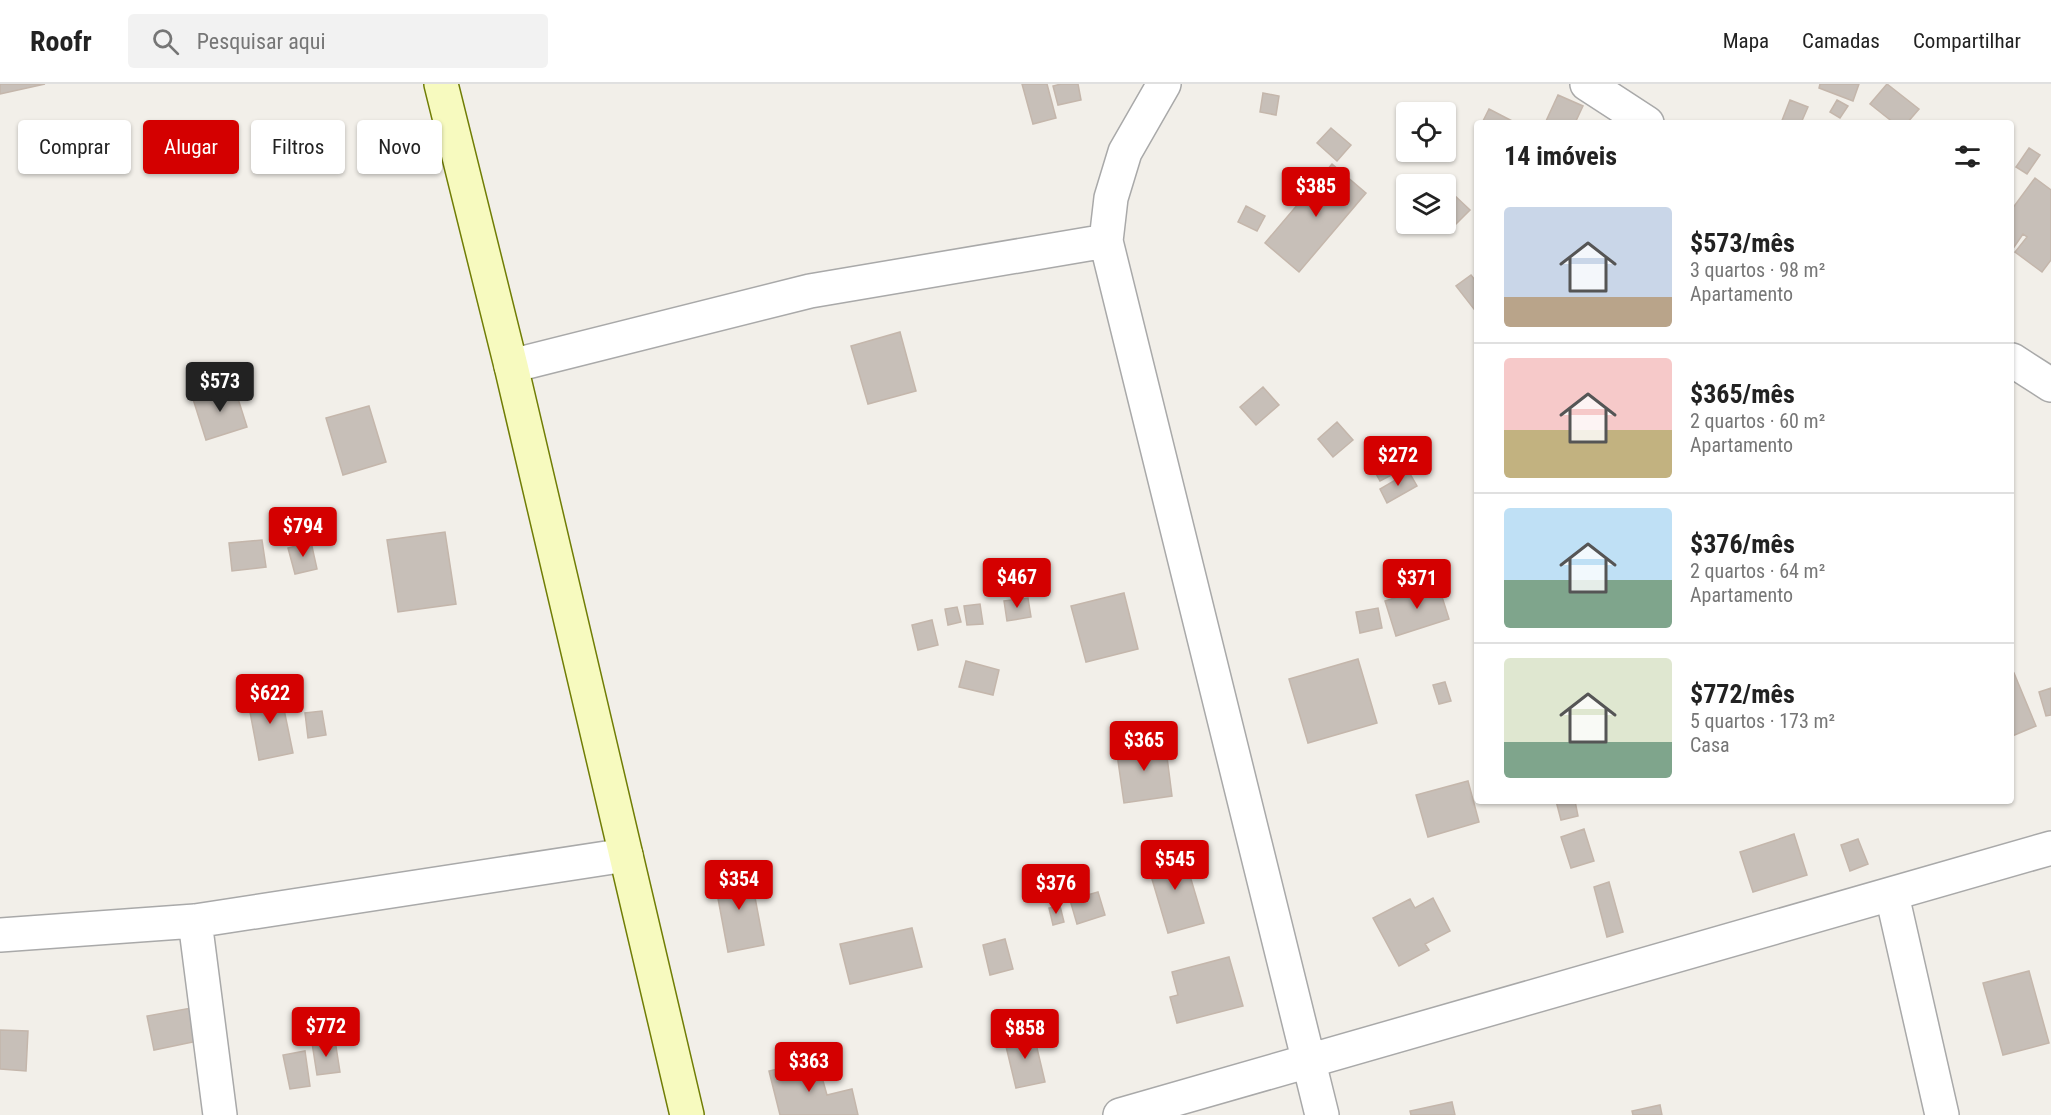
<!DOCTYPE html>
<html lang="pt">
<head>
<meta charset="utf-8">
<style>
	:root { --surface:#fff; --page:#f2f2f2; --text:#222; --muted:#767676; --line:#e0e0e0; --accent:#d40000 }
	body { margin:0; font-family:"Roboto Condensed",sans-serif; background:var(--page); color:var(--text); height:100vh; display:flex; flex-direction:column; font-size:22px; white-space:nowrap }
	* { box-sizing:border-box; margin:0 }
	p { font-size:20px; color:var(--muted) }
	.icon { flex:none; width:33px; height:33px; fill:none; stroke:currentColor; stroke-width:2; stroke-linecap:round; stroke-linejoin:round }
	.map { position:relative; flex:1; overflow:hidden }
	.panel { position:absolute; left:1474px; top:36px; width:540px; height:684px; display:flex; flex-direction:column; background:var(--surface); border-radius:6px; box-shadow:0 2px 4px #0004 }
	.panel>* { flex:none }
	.hud { position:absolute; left:18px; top:36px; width:570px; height:54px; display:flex; gap:12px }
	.controls { position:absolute; left:1396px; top:18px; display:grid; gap:12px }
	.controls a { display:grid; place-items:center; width:60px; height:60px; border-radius:6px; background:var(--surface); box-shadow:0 2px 4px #0004; font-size:30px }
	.price { position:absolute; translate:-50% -51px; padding:0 14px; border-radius:6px; background:var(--accent); color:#fff; font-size:20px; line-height:39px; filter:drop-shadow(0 2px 3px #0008) }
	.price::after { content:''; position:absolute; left:50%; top:36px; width:18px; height:14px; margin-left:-9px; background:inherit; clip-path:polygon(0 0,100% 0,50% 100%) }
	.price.active { background:#222; color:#fff }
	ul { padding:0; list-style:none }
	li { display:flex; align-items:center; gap:18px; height:150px; padding:0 30px }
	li+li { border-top:2px solid var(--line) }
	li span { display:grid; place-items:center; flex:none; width:168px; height:120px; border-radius:6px; color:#555 }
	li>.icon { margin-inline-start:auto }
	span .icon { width:72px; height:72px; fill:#fffc; stroke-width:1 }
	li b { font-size:26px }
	h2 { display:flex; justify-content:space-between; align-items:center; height:72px; padding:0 30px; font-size:26px }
	.chip { padding:0 21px; border-radius:6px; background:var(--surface); box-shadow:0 2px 4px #0004; font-size:21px; line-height:54px }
	.chip.active { background:var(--accent); color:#fff }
	header { display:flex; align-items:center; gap:36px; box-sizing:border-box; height:84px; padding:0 30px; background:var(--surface); border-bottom:2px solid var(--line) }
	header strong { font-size:28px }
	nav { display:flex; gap:33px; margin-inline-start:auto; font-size:21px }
	.search { width:420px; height:54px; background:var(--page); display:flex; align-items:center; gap:15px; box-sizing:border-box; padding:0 21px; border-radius:6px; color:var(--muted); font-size:22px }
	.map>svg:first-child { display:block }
	.building { fill:#c7bfb8; stroke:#c4b6ab; stroke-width:1.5 }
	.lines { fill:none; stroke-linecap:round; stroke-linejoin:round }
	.street-casing { stroke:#a9a9a9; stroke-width:36 }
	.secondary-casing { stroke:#707d05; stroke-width:36 }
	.street { stroke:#fff; stroke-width:33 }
	.secondary { stroke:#f7fabf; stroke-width:33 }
</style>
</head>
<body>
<header>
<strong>Roofr</strong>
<div class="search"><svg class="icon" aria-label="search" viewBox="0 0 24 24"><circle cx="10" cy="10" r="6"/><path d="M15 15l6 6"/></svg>Pesquisar aqui</div>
<nav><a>Mapa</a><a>Camadas</a><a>Compartilhar</a></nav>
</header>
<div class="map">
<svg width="2051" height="1031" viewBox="0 0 2051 1031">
	<rect width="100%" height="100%" fill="#f2efe9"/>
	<path class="building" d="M 0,0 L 45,0 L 0,10 Z
		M 1022,0 L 1047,0 L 1056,34 L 1033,40 Z
		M 1061,0 L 1078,0 L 1081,16 L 1058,21 L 1053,2 Z
		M 1820,0 L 1859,0 L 1853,17 L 1819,4 Z
		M 1887,0 L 1919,25 L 1907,39 L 1894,39 L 1870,20 Z
		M 1263,9 L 1279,12 L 1276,31 L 1260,28 Z
		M 1558,11 L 1583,22 L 1575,39 L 1546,37 Z
		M 1790,16 L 1808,23 L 1801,39 L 1781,39 Z
		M 1837,16 L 1848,22 L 1840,34 L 1830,28 Z
		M 1489,25 L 1516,39 L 1482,39 Z
		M 1331,44 L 1351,61 L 1337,77 L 1317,59 Z
		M 2029,64 L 2040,71 L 2027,90 L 2016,83 Z
		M 1332,80 L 1366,109 L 1299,188 L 1265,159 Z
		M 2035,94 L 2051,106 L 2051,176 L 2042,188 L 2015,168 L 2027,153 L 2023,150 L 2012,166 L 2012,125 Z
		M 1452,109 L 1470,126 L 1448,148 L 1439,140 L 1446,140 L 1446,116 Z
		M 1246,122 L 1265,132 L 1257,147 L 1238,138 Z
		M 1471,191 L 1478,200 L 1477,229 L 1456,202 Z
		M 900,248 L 916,307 L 868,320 L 851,262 Z
		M 234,302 L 247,343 L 206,356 L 193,315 Z
		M 1263,303 L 1279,321 L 1256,341 L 1240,323 Z
		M 369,322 L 386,378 L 343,391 L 326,334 Z
		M 1337,338 L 1353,356 L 1333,373 L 1318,355 Z
		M 1401,372 L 1407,383 L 1380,397 L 1374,386 Z
		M 1409,388 L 1417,402 L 1387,419 L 1380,405 Z
		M 445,448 L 456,520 L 398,528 L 387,456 Z
		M 262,456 L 266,483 L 232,487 L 229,459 Z
		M 311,458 L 317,485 L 295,490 L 288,464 Z
		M 1438,500 L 1449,535 L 1396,552 L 1385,517 Z
		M 1124,509 L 1138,565 L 1086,578 L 1071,522 Z
		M 1028,514 L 1031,533 L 1007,537 L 1004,517 Z
		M 980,520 L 983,540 L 967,541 L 964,522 Z
		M 957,523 L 961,538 L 948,541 L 945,525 Z
		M 1378,524 L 1382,544 L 1360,549 L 1356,528 Z
		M 932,536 L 938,561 L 918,566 L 912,541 Z
		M 1358,575 L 1377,639 L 1308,659 L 1289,595 Z
		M 966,577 L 999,586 L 993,611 L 959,603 Z
		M 2014,589 L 2036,642 L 2012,652 L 2012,591 Z
		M 1445,598 L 1451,617 L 1439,620 L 1433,601 Z
		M 2051,604 L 2051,631 L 2046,632 L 2039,608 Z
		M 280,606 L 293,669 L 259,676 L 247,612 Z
		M 322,627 L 326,651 L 308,654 L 305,629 Z
		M 1165,657 L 1172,712 L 1124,719 L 1116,663 Z
		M 1468,697 L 1479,738 L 1428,753 L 1416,711 Z
		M 1556,717 L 1575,717 L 1578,732 L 1561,736 Z
		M 1584,745 L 1594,777 L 1571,784 L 1561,753 Z
		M 1794,750 L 1807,791 L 1753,808 L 1740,768 Z
		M 1858,755 L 1868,780 L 1850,787 L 1841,761 Z
		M 1182,765 L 1204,839 L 1168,849 L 1146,775 Z
		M 750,787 L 764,861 L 728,868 L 714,793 Z
		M 1609,798 L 1623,848 L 1607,853 L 1594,803 Z
		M 1098,808 L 1105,831 L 1077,840 L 1070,816 Z
		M 1433,814 L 1450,847 L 1425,860 L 1429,866 L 1399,882 L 1373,834 L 1410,815 L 1415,824 Z
		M 1060,822 L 1064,838 L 1053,841 L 1049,824 Z
		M 912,844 L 922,883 L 850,900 L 840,860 Z
		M 1005,855 L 1013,885 L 990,891 L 983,861 Z
		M 1229,873 L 1243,922 L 1177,939 L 1170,913 L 1178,911 L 1172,888 Z
		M 2029,887 L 2049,959 L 2003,971 L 1983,899 Z
		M 191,924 L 198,957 L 154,966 L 147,932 Z
		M 0,946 L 28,947 L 26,987 L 0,985 Z
		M 1033,947 L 1045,998 L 1016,1004 L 1004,954 Z
		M 335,956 L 340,988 L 317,991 L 312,959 Z
		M 305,967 L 310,1002 L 290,1005 L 283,971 Z
		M 817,976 L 827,1011 L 852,1005 L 858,1031 L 780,1031 L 769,987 Z
		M 1452,1018 L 1455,1031 L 1411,1031 L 1410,1027 Z
		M 1660,1021 L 1662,1031 L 1633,1031 L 1632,1027 Z"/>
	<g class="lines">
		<defs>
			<path id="street" d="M 1164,0 L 1125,68 L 1111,114 L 1106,157 L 1322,1031
				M 1587,0 L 1647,39
				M 2012,276 L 2051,301
				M 511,282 L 810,207 L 1106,157
				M 1892,811 L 1942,1031
				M 195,837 L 220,1031
				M 0,851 L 195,837 L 626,771
				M 1120,1031 L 2051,764"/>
			<path id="secondary" d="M 441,0 L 511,282 L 687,1031"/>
		</defs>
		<use href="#street" class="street-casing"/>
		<use href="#secondary" class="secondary-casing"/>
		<use href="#street" class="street"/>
		<use href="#secondary" class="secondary"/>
	</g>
</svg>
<div class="controls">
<a><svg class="icon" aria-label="locate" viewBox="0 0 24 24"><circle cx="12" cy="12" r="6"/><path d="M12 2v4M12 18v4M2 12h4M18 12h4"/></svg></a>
<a><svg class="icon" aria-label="layers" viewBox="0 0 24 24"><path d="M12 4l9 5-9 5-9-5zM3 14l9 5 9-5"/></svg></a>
</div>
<b class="price" style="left:1316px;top:134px">$385</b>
<b class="price active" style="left:220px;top:329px">$573</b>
<b class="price" style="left:1398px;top:403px">$272</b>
<b class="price" style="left:303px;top:474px">$794</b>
<b class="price" style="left:1017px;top:525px">$467</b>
<b class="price" style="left:1417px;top:526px">$371</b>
<b class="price" style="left:270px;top:641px">$622</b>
<b class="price" style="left:1144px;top:688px">$365</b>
<b class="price" style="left:1175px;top:807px">$545</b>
<b class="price" style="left:739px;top:827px">$354</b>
<b class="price" style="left:1056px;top:831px">$376</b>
<b class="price" style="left:326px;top:974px">$772</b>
<b class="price" style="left:1025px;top:976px">$858</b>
<b class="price" style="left:809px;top:1009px">$363</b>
<div class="hud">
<a class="chip">Comprar</a>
<a class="chip active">Alugar</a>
<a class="chip">Filtros</a>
<a class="chip">Novo</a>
</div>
<section class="panel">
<h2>14 imóveis<svg class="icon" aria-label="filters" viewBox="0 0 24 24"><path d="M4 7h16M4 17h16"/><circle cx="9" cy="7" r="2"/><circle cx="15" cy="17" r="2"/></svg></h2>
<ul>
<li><span style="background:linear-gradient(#c9d6e8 75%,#b9a48a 0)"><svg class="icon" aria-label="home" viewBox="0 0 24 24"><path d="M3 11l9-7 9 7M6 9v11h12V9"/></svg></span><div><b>$573/mês</b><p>3 quartos · 98 m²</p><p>Apartamento</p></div></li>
<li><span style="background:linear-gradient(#f6c9c9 60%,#c2b280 0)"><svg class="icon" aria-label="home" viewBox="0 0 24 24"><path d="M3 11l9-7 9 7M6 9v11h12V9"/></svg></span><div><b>$365/mês</b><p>2 quartos · 60 m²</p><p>Apartamento</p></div></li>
<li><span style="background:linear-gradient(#bfe0f5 60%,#7fa58c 0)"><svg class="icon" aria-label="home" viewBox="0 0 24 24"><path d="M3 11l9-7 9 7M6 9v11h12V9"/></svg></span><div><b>$376/mês</b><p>2 quartos · 64 m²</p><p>Apartamento</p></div></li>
<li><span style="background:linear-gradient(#dfe7d0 70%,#7fa58c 0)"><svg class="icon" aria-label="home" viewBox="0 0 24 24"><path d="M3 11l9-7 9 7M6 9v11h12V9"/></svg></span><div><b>$772/mês</b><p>5 quartos · 173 m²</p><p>Casa</p></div></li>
</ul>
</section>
</div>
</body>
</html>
